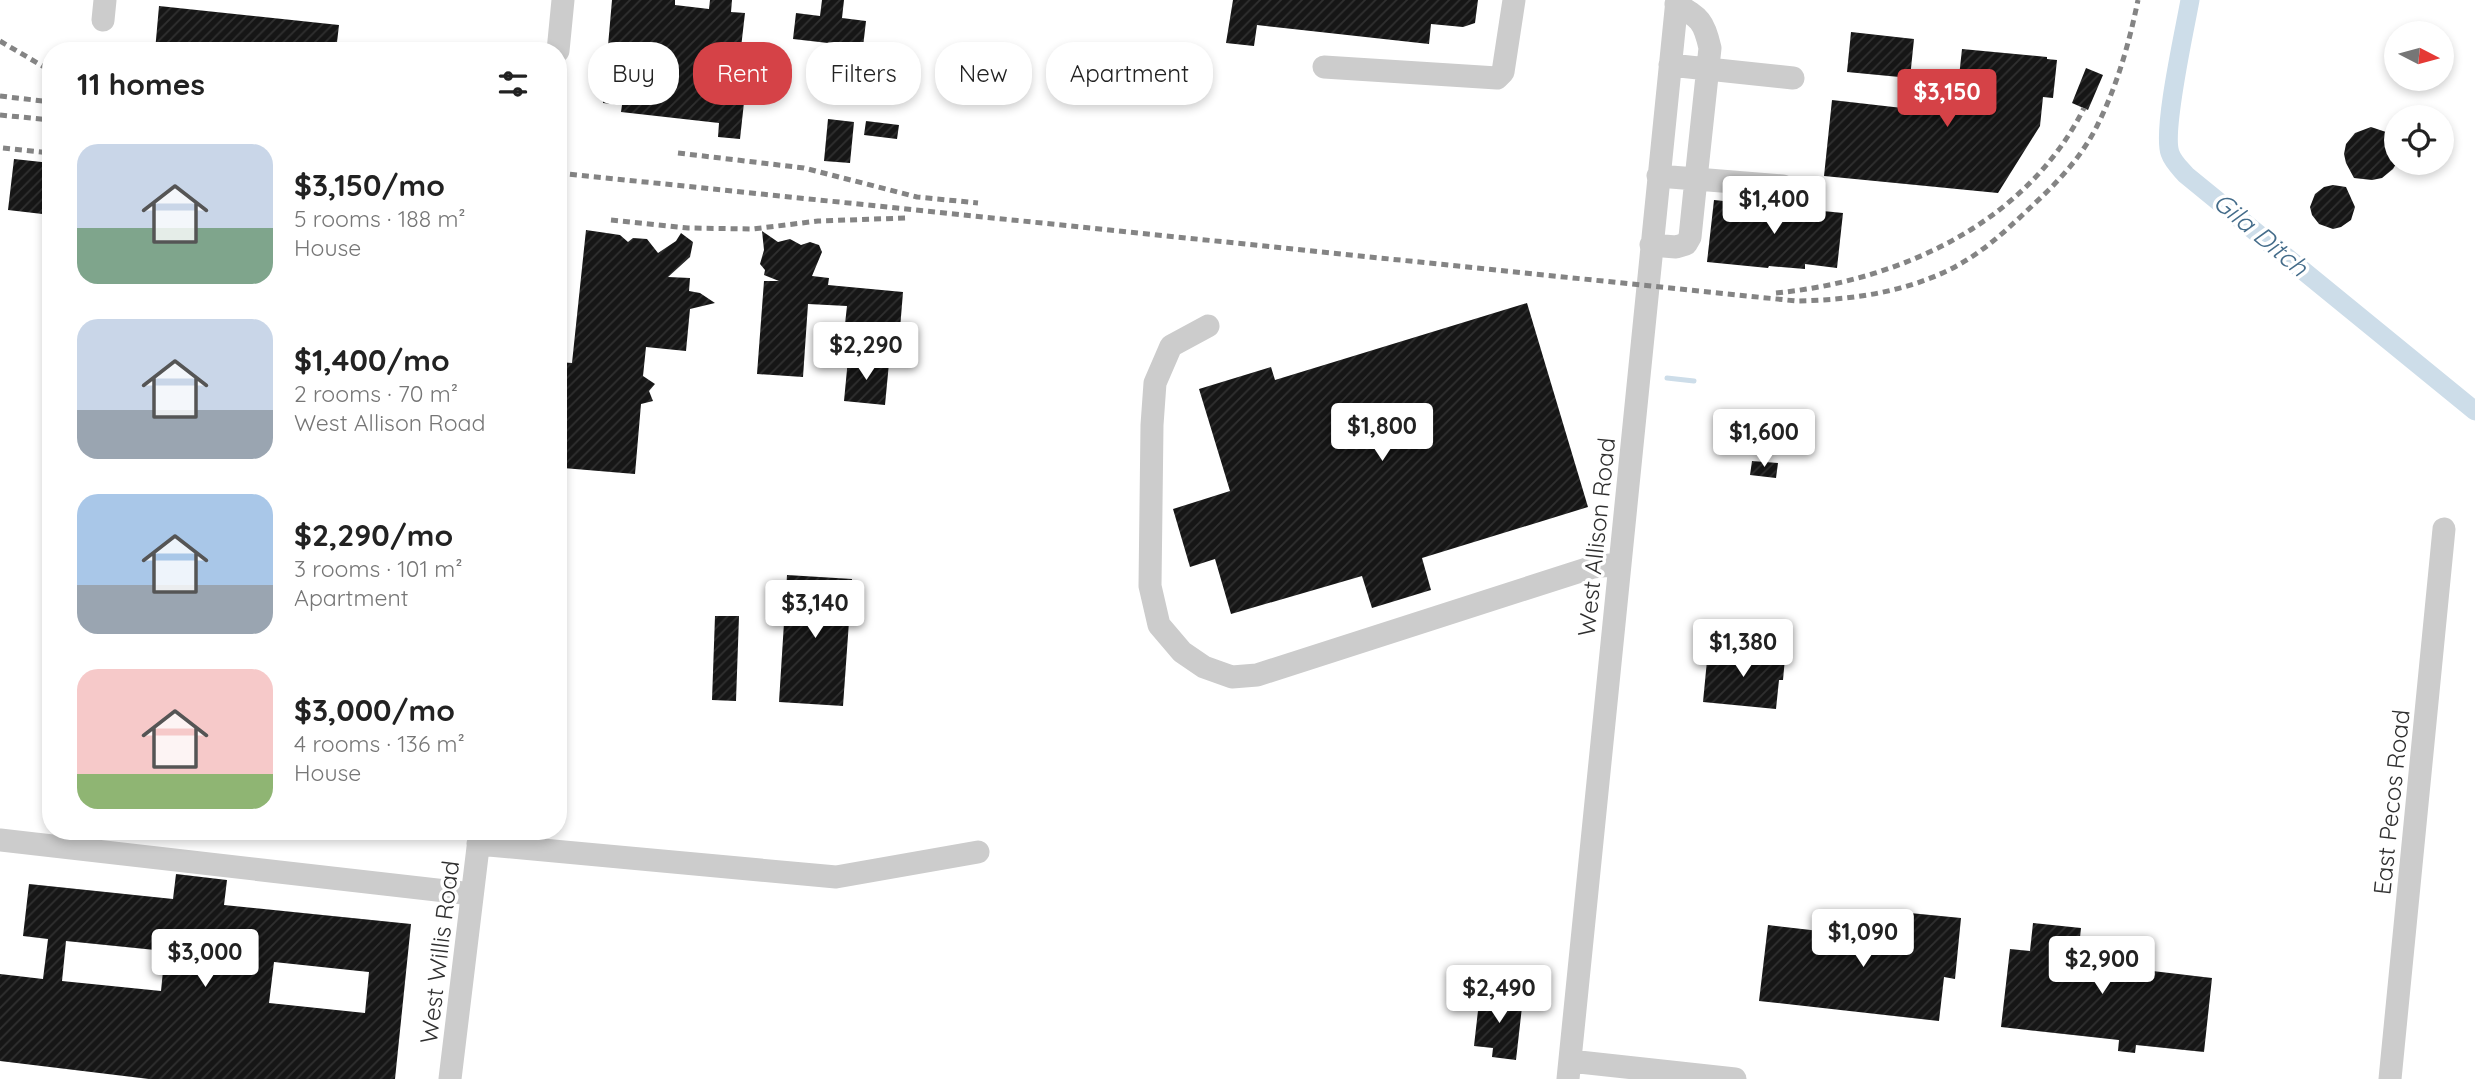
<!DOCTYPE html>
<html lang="en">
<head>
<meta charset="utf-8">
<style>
	:root { --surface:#fff; --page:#f2f2f2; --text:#222; --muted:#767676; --accent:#d54247 }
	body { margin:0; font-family:Quicksand,sans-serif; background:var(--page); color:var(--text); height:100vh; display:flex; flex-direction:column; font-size:26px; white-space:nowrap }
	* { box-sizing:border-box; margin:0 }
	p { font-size:23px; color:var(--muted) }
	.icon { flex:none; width:38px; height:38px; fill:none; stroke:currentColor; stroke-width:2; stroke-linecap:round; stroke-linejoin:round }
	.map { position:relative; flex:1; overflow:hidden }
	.drawer { position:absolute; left:42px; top:42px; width:525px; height:798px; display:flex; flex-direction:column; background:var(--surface); border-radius:28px; box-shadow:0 4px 10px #0003 }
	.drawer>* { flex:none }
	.banner { position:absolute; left:588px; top:42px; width:665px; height:63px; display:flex; gap:14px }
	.needle { width:46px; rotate:96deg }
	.buttons { position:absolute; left:2384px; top:21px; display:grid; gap:14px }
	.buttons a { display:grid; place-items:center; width:70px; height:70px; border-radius:50%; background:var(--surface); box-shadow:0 4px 10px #0003; font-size:35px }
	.price { position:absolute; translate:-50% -60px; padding:0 16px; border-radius:7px; background:#fff; color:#222; font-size:23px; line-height:46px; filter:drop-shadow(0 2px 4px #0008) }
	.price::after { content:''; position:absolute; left:50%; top:42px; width:21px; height:16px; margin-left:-10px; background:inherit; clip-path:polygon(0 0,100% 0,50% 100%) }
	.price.current { background:var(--accent); color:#fff }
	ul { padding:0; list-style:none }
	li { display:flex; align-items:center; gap:21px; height:175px; padding:0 35px }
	li span { display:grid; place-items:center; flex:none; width:196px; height:140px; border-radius:21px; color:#555 }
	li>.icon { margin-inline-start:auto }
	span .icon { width:84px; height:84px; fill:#fffc; stroke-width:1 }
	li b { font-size:30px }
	h2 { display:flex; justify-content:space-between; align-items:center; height:84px; padding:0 35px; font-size:30px }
	.tag { padding:0 24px; border-radius:28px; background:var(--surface); box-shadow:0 4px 10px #0003; font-size:24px; line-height:63px }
	.tag.current { background:var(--accent); color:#fff }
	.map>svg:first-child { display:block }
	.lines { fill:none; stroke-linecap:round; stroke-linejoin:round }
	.stream { stroke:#cddde9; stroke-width:5 }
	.canal { stroke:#cddde9; stroke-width:19 }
	.building { fill:url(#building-hatch); fill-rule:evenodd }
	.minor { stroke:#ccc; stroke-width:23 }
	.rail { stroke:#848484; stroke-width:5; stroke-dasharray:7 5; stroke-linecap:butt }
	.labels { text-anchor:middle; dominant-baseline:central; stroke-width:7; stroke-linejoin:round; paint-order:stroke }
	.street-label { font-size:24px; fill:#2f2f2f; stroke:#fff }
	.water-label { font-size:26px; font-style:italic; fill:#446c8a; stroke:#fff }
</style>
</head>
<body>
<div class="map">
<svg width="2475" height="1079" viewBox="0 0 2475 1079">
	<defs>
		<pattern id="building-hatch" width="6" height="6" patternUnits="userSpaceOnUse" patternTransform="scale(1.75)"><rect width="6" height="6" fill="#161616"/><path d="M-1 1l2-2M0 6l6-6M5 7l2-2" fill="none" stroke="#303030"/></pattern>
	</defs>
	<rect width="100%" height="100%" fill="#fff"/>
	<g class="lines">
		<path class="stream" d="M 1667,378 L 1694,381"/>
		<path class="canal" d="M 2190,0 C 2185,29 2162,130 2170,153 C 2173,162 2180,168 2186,175 L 2475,411"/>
	</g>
	<path class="building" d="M 612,0 L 675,0 L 675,5 L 709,9 L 710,0 L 732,0 L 731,12 L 745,13 L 739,65 L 748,66 L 740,139 L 718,137 L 719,123 L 621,112 L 622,105 L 603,103 Z
		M 822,0 L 844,0 L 842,18 L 866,21 L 863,47 L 793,39 L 796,13 L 820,16 Z
		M 1233,0 L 1478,0 L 1475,23 L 1463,27 L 1431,24 L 1429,44 L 1257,25 L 1254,46 L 1226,43 Z
		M 159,6 L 339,25 L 336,51 L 155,51 Z
		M 1851,32 L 1914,39 L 1910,78 L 1847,72 Z
		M 1962,49 L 2047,57 L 2047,59 L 2057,60 L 2053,98 L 2043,97 L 2040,126 L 1998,193 L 1824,176 L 1832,100 L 1955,114 Z
		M 2086,68 L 2103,75 L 2088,110 L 2072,103 Z
		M 828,119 L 854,122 L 850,163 L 824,161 Z
		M 866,121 L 899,125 L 897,139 L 864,135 Z
		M 2371,127 L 2386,132 L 2396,144 L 2396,164 L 2393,169 L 2382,178 L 2372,180 L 2354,178 L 2346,163 L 2344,154 L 2346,144 L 2355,133 Z
		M 14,159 L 51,163 L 51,215 L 8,210 Z
		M 2333,185 L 2346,187 L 2355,207 L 2351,220 L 2341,227 L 2333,229 L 2319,224 L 2312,215 L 2310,207 L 2315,194 L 2324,187 Z
		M 1714,200 L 1843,213 L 1837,268 L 1805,264 L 1805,269 L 1769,266 L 1768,268 L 1707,262 Z
		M 586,230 L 620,235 L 628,242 L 633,238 L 647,239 L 658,253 L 676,241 L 681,233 L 693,242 L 690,257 L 668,277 L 690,278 L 689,291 L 700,293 L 715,303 L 690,309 L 686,351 L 646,347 L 643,376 L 655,384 L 649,391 L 653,401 L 641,404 L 635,474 L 563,468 L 564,449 L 558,448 L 558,362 L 572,363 Z
		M 762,231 L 778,242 L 790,239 L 801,245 L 810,242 L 819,245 L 822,252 L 812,276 L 829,278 L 828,285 L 903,292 L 900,329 L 845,324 L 847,306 L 808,304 L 803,377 L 757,374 L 764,281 L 779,281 L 764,275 L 765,270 L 760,264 L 764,250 Z
		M 1527,303 L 1588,507 L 1422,558 L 1431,590 L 1372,608 L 1362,576 L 1231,614 L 1215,559 L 1190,567 L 1173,509 L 1230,491 L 1199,389 L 1271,367 L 1275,380 Z
		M 848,359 L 889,363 L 885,405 L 844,401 Z
		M 1752,461 L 1778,463 L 1776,478 L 1750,475 Z
		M 787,575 L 852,579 L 843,706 L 779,702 Z
		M 715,616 L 739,616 L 736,701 L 712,700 Z
		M 1708,650 L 1785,658 L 1783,680 L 1779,680 L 1776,709 L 1703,702 Z
		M 176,874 L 227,880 L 224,905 L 411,924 L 395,1079 L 149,1079 L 0,1061 L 0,974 L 43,979 L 48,939 L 23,936 L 29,884 L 173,899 ZM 66,941 L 165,951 L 161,991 L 62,981 ZM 274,962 L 369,972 L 365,1013 L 269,1003 Z
		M 1910,913 L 1961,918 L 1955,979 L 1944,977 L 1939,1021 L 1759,1001 L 1768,925 L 1907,941 Z
		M 2033,923 L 2081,928 L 2078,957 L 2145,964 L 2144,970 L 2212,978 L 2204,1052 L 2136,1045 L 2135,1053 L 2118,1051 L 2119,1040 L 2001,1027 L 2010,949 L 2030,951 Z
		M 1480,993 L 1523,998 L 1516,1060 L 1492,1057 L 1493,1048 L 1474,1046 Z"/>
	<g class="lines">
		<path class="minor" d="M 1676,4 C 1700,18 1704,21 1710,48 L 1696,179 L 1783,186
			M 103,20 L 105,0
			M 558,51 L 563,0
			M 1670,65 L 1793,78
			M 1324,67 L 1497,78 L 1503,72 L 1514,0
			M 1651,245 L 1676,247 L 1686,244 L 1690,237 L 1696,179 L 1658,176
			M 1208,326 L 1171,346 L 1155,383 L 1152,425 L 1150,586 L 1159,625 L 1182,652 L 1204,667 L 1232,677 L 1257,675 L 1593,567 L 1619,564
			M 0,840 L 472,894
			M 478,844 L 836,877 L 978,852
			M 1570,1061 L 1735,1079
			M 450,1079 L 480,831
			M 1568,1079 L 1677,0
			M 2390,1079 L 2444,529"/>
		<path class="rail" d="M 0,41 L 51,71
			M 0,96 L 51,102
			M 0,115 L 51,120
			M 3,148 L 51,153
			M 678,153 L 804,168 L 917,197 L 978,203
			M 558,173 L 1796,301 C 1851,300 1911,292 1960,264 C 1987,249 2012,225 2034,204 C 2059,181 2082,156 2097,126 C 2117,86 2129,44 2138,0
			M 611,220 L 688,228 L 753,229 L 818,221 L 906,218
			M 1776,293 C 1899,281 2027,223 2084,108"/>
	</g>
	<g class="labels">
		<g class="street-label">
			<text transform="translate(1596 537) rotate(-84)">West Allison Road</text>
			<text transform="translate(2391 802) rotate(-84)">East Pecos Road</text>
			<text transform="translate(439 952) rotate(-83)">West Willis Road</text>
		</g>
		<g class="water-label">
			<text transform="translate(2261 234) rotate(40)">Gila Ditch</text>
		</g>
	</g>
</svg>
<div class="buttons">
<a><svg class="needle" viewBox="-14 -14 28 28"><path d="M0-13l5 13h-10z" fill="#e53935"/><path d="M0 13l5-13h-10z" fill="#767676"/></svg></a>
<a><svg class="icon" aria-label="locate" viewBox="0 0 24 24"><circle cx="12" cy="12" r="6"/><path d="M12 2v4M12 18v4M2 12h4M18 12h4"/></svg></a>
</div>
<b class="price current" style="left:1947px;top:129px">$3,150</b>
<b class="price" style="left:1774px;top:236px">$1,400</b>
<b class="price" style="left:866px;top:382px">$2,290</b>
<b class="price" style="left:1382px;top:463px">$1,800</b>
<b class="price" style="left:1764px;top:469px">$1,600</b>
<b class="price" style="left:815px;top:640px">$3,140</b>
<b class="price" style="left:1743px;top:679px">$1,380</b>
<b class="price" style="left:1863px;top:969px">$1,090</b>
<b class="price" style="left:205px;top:989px">$3,000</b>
<b class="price" style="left:2102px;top:996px">$2,900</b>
<b class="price" style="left:1499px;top:1025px">$2,490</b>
<div class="banner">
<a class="tag">Buy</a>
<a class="tag current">Rent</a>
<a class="tag">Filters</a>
<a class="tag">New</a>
<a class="tag">Apartment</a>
</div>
<section class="drawer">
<h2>11 homes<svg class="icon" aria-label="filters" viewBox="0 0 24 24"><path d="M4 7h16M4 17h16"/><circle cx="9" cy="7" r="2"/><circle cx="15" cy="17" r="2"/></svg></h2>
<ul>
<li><span style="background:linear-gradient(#c9d6e8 60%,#7fa58c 0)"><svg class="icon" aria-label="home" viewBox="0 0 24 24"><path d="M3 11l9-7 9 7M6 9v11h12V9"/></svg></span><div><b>$3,150/mo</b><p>5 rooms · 188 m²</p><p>House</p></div></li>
<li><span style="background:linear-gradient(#c9d6e8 65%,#9aa5b1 0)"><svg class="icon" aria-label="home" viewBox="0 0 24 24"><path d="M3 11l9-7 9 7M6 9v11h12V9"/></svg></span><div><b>$1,400/mo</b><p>2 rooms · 70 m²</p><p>West Allison Road</p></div></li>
<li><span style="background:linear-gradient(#a9c7e8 65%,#9aa5b1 0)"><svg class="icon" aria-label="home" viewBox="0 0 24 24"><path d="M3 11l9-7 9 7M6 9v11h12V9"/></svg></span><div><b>$2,290/mo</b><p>3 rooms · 101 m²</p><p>Apartment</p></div></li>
<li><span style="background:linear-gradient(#f6c9c9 75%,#8fb573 0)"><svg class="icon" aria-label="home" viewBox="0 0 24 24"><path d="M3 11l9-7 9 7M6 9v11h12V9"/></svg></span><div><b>$3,000/mo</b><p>4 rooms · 136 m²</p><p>House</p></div></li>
</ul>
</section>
</div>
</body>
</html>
